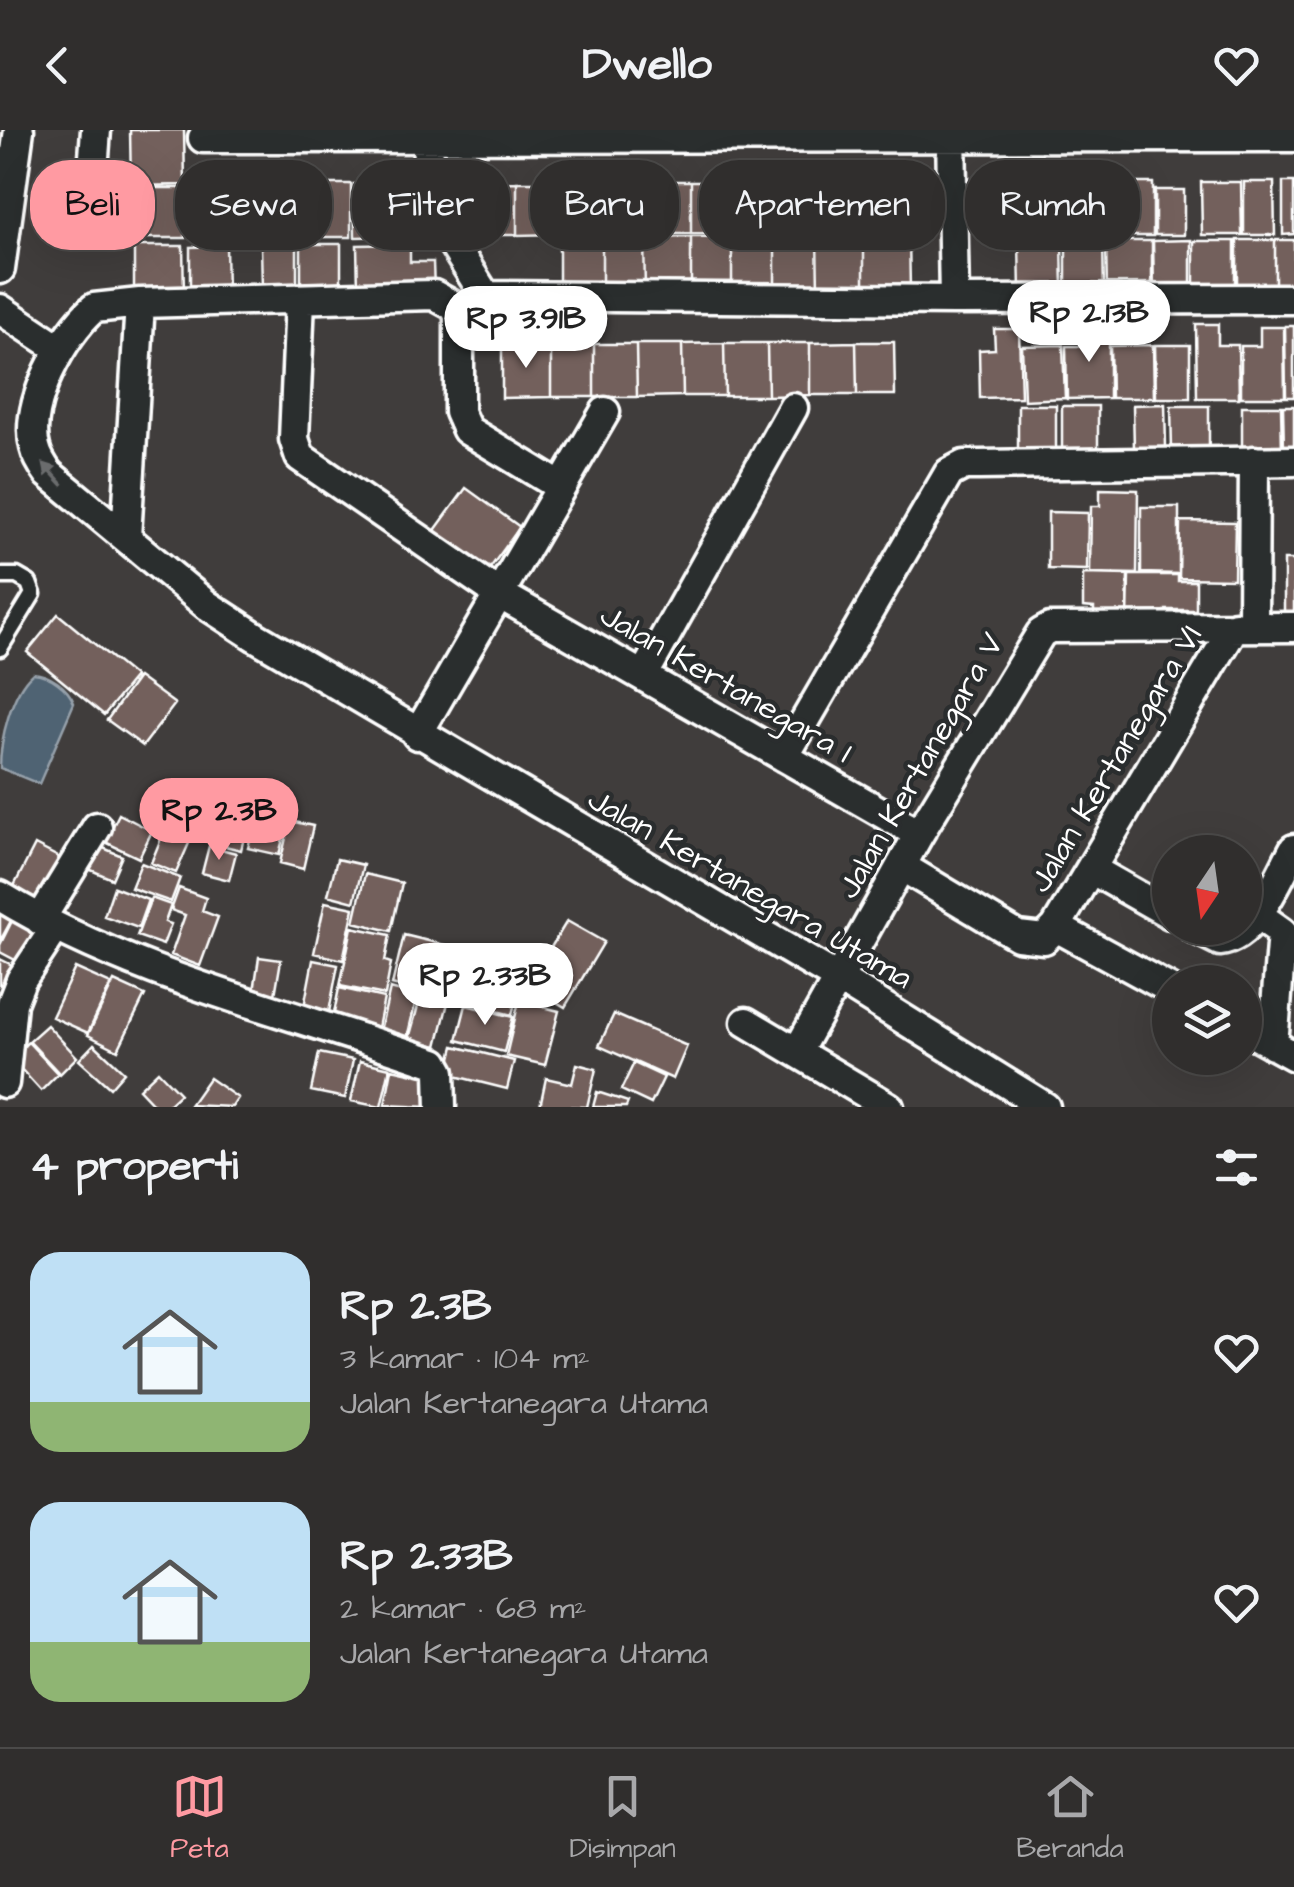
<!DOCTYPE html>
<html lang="id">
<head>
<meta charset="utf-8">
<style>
	:root { --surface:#302e2d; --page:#383635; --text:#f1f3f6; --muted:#a8a8aa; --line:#4b4a49; --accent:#ff9aa2 }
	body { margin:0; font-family:"Architects Daughter",sans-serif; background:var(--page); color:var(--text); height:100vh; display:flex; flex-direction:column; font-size:38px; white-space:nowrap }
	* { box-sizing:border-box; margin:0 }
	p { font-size:32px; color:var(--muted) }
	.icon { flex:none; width:55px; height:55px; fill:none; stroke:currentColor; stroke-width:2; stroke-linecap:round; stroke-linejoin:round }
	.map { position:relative; height:977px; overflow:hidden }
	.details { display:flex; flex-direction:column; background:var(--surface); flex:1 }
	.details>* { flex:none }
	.banner { position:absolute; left:30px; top:30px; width:1235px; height:90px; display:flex; gap:20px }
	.needle { width:65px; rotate:193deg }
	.tools { position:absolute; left:1152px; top:705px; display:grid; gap:20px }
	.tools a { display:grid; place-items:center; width:110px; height:110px; border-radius:50%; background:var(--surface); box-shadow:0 10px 40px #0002,0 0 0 2px var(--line); font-size:50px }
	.price { position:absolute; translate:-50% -85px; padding:0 22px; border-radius:35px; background:#fff; color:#222; font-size:32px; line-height:65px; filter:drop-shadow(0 2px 5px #0008) }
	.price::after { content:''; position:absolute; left:50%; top:60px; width:30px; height:22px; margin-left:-15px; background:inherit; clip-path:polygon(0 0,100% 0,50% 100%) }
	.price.active { background:var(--accent); color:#111 }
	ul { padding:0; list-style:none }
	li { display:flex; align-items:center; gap:30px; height:250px; padding:0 30px }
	li span { display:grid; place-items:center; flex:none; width:280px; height:200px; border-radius:30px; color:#555 }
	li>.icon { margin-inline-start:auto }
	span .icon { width:120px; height:120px; fill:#fffc; stroke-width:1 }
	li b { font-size:42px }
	h2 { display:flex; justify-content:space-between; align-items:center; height:120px; padding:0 30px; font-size:42px }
	.tag { padding:0 35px; border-radius:40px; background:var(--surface); box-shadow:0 10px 40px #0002,0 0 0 2px var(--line); font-size:35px; line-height:90px }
	.tag.active { background:var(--accent); color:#111 }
	header { display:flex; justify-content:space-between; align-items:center; height:130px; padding:0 30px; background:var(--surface); font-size:45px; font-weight:700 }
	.dock { display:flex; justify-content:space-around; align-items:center; height:140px; border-top:2px solid var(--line); background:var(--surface); font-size:28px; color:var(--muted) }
	.dock a { display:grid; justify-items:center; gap:5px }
	.dock .active { color:var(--accent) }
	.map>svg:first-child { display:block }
	.water { fill:#506373; stroke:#96a1ab; stroke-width:2.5 }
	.building { fill:#73615c; stroke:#fff; stroke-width:2.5 }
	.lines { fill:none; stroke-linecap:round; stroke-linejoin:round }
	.lane-casing { stroke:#fff; stroke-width:21 }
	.street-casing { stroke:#fff; stroke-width:35 }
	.lane { stroke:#2a2d2e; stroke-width:14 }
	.street { stroke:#2a2d2e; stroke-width:28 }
	.oneway { fill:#6a6c6d }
	.labels { text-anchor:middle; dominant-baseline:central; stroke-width:9; stroke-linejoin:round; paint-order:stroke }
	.street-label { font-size:32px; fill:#fff; stroke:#2a2d2e }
</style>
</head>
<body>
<header><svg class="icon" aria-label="back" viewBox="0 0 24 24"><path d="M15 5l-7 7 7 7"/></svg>Dwello<svg class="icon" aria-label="heart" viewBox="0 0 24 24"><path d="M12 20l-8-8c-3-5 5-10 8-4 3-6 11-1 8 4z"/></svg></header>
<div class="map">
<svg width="1294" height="977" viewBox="0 0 1294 977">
	<rect width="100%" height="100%" fill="#403d3c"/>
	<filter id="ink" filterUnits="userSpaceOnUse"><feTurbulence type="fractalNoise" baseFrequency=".01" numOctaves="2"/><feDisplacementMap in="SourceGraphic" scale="20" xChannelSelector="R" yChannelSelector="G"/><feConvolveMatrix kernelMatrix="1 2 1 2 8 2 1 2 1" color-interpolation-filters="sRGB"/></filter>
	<g filter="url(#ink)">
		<path class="water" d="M 33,543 C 49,544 68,557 74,573 L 39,654 L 0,638 C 0,610 11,562 33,543 Z"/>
		<path class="building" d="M 130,0 L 184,0 L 185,55 L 131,56 Z
			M 818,50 L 864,50 L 865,103 L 818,103 Z
			M 818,50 L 818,103 L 776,103 L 775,51 Z
			M 864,50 L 903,50 L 903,103 L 865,103 Z
			M 602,51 L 602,104 L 559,104 L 559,52 Z
			M 602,51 L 644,51 L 645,104 L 602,104 Z
			M 644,51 L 691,51 L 691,104 L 645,104 Z
			M 691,51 L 733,51 L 733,104 L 691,104 Z
			M 733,51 L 775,51 L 776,103 L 733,104 Z
			M 517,52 L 559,52 L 559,104 L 517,105 Z
			M 517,52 L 517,105 L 471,105 L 470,53 Z
			M 1201,52 L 1241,52 L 1242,105 L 1202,105 Z
			M 1244,52 L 1274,52 L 1275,105 L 1244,105 Z
			M 1283,52 L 1294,52 L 1294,104 L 1283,105 Z
			M 1101,53 L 1102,106 L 1065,106 L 1064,54 Z
			M 1110,53 L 1153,53 L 1153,106 L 1110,106 Z
			M 296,54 L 351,54 L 351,107 L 296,107 Z
			M 354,54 L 402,54 L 402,106 L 355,107 Z
			M 1060,54 L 1061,107 L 1020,108 L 1020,55 Z
			M 188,55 L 237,55 L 237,108 L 189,108 Z
			M 239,55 L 293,55 L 293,107 L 240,108 Z
			M 126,58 L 184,58 L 185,108 L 126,108 Z
			M 1155,60 L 1184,60 L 1184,105 L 1155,105 Z
			M 909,106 L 910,159 L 864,159 L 864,107 Z
			M 691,107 L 732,107 L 732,160 L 691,160 Z
			M 691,107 L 691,160 L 645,160 L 644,108 Z
			M 732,107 L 775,107 L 775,160 L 732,160 Z
			M 775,107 L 817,107 L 818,160 L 775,160 Z
			M 817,107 L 864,107 L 864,159 L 818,160 Z
			M 559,108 L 602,108 L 602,160 L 559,161 Z
			M 602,108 L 644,108 L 645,160 L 602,160 Z
			M 1191,110 L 1191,163 L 1154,163 L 1153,111 Z
			M 1237,110 L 1275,110 L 1275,163 L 1237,163 Z
			M 1275,110 L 1294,110 L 1294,162 L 1275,163 Z
			M 1019,111 L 1062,111 L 1063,164 L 1020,164 Z
			M 1066,111 L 1103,111 L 1104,164 L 1066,164 Z
			M 1106,111 L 1152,111 L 1152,163 L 1107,163 Z
			M 1194,111 L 1235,111 L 1235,163 L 1194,163 Z
			M 261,114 L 297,114 L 297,159 L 262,159 Z
			M 301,114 L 341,114 L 341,159 L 301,160 Z
			M 410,114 L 410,132 L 433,132 L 434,159 L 358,160 L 357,115 Z
			M 134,116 L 183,116 L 184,164 L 134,164 Z
			M 226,116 L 227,162 L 190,162 L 190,117 Z
			M 1196,194 L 1218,194 L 1218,215 L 1238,215 L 1239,268 L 1197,268 Z
			M 1084,195 L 1109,195 L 1109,268 L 1067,269 L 1066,216 L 1085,216 Z
			M 1285,196 L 1294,196 L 1294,267 L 1286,267 Z
			M 1260,197 L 1284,197 L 1285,267 L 1241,267 L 1241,216 L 1260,216 Z
			M 994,199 L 1019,199 L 1021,267 L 980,268 L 979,220 L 995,219 Z
			M 856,212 L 857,265 L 810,265 L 810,213 Z
			M 856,212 L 894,212 L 895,265 L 857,265 Z
			M 724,213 L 725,266 L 683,266 L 682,214 Z
			M 724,213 L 767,213 L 768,266 L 725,266 Z
			M 767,213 L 810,213 L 810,265 L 768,266 Z
			M 551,214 L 551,267 L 502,268 L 502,215 Z
			M 551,214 L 594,214 L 594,267 L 551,267 Z
			M 594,214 L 636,214 L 637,267 L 594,267 Z
			M 636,214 L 682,214 L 683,266 L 637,267 Z
			M 1063,215 L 1065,268 L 1024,270 L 1022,216 Z
			M 1153,215 L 1154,268 L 1111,268 L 1110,216 Z
			M 1155,215 L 1190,215 L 1190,268 L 1156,268 Z
			M 1165,274 L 1166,318 L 1134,318 L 1133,275 Z
			M 1018,275 L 1056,275 L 1056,322 L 1018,323 Z
			M 1062,276 L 1098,276 L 1098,321 L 1062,321 Z
			M 1171,276 L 1209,276 L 1209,320 L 1172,320 Z
			M 1242,276 L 1281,276 L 1282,321 L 1242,322 Z
			M 1283,276 L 1294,276 L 1294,321 L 1284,321 Z
			M 466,358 L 520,397 L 488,441 L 433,403 Z
			M 1100,359 L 1138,360 L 1137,444 L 1090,443 L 1091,376 L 1100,376 Z
			M 1141,377 L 1179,377 L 1179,444 L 1141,443 Z
			M 1048,382 L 1088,383 L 1087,440 L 1048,439 Z
			M 1180,391 L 1235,392 L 1234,449 L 1179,448 Z
			M 1284,430 L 1294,430 L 1294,483 L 1284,483 Z
			M 1083,444 L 1128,445 L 1127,491 L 1094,491 L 1094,478 L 1083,477 Z
			M 1129,445 L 1178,445 L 1178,451 L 1196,451 L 1196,480 L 1166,480 L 1166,492 L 1128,491 Z
			M 58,484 L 135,547 L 104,585 L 27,522 Z
			M 138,547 L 175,574 L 143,616 L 107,590 Z
			M 209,678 L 249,687 L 241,720 L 201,710 Z
			M 119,684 L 152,701 L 139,728 L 105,712 Z
			M 290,691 L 313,696 L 303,739 L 280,733 Z
			M 254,693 L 285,700 L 279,725 L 248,718 Z
			M 164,701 L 190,711 L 176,743 L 151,733 Z
			M 94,714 L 122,726 L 112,749 L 84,737 Z
			M 35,715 L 62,729 L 39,772 L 13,758 Z
			M 209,716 L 236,723 L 229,750 L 202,743 Z
			M 337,729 L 363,735 L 354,772 L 328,765 Z
			M 141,733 L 180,748 L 171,772 L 131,758 Z
			M 365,744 L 402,753 L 391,801 L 354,792 Z
			M 114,757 L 148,770 L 138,798 L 104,786 Z
			M 179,758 L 206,768 L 202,781 L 218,787 L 200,836 L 171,825 L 185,785 L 171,780 Z
			M 151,768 L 171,775 L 165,792 L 171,794 L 163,815 L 137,806 Z
			M 325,772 L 354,778 L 343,830 L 314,823 Z
			M 0,783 L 12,789 L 0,811 Z
			M 13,789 L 37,801 L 21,833 L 0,822 L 0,815 Z
			M 567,791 L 604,812 L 565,877 L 528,855 Z
			M 352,797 L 390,805 L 385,831 L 391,833 L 385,865 L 340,856 Z
			M 404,805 L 457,818 L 449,850 L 423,843 L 418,862 L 392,855 Z
			M 259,827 L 281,830 L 275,865 L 254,861 Z
			M 0,829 L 22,840 L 11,861 L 0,855 Z
			M 313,830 L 338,835 L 329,882 L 304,877 Z
			M 75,838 L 111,854 L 88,903 L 52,887 Z
			M 469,843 L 519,855 L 512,885 L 462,872 Z
			M 114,851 L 145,865 L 118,920 L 88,905 Z
			M 424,854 L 451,861 L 437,916 L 409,909 Z
			M 339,858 L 384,868 L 378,898 L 333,888 Z
			M 390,859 L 417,866 L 407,908 L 380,901 Z
			M 519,871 L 559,881 L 545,935 L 506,926 Z
			M 466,875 L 513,887 L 504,922 L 457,910 Z
			M 614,884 L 687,916 L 673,949 L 599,916 Z
			M 47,895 L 77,927 L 60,944 L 29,911 Z
			M 28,912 L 58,944 L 41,961 L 11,928 Z
			M 94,914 L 124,942 L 110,958 L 79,930 Z
			M 454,916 L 514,931 L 507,959 L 447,944 Z
			M 319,923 L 353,930 L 345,968 L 311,961 Z
			M 360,931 L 390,938 L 381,977 L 351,971 Z
			M 634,933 L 664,947 L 651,974 L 621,960 Z
			M 577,934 L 596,939 L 587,977 L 540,976 L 546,948 L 572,954 Z
			M 392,939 L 427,947 L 426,956 L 434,957 L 430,977 L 385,975 Z
			M 158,941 L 180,964 L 166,977 L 156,977 L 139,959 Z
			M 209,948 L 238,968 L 232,977 L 190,975 Z
			M 597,962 L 628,972 L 626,977 L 593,977 Z"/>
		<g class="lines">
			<defs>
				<path id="lane" d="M 0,446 L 17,446 L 29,453 L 33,464 L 0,518"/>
				<path id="street" d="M 426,0 L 431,73 L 436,87 L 483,162 L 489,166 L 954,170 L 1294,169
					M 951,0 L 954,170
					M 203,8 L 1294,7
					M 92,54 L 96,0
					M 0,139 L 19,0
					M 300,170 L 294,309 L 300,327 L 499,464 L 919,704
					M 0,179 L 60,219
					M 561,357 L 467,300 L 459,282 L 459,185 L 454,176 L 434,165 L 140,173 L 94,178 C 63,204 24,275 35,317 C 37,326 43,336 49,344 L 207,475 L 256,507 L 839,849 L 1045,977
					M 126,407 L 140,173
					M 1253,497 L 1254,331
					M 643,546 L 793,278
					M 417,605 L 605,282
					M 784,627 L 949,343 L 964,335 L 979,335 L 1294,331
					M 901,736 L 1018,806 L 1044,809 L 1056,797 L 1235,496
					M 1091,739 L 1170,784
					M 0,766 C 133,847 290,882 435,933 L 440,942 L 441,977
					M 1258,785 L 1282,802 L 1273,915
					M 40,790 L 97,697
					M 1056,797 L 1170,859
					M 1194,798 L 1220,811 C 1255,808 1279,746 1294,719
					M 746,892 L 889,977
					M 1245,899 L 1294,926
					M 797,922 L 919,704 L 1041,503 L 1050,498 L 1294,497
					M 4,953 L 12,873 L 21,850 L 56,797"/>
			</defs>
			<use href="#lane" class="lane-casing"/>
			<use href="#street" class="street-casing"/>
			<use href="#lane" class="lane"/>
			<use href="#street" class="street"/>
		</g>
		<defs><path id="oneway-solid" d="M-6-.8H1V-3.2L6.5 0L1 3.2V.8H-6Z" transform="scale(2.5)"/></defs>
		<use class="oneway" href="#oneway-solid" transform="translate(53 344) rotate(-132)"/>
	</g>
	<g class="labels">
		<g class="street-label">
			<text transform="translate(726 554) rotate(30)">Jalan Kertanegara I</text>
			<text transform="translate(1116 629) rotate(-59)">Jalan Kertanegara VI</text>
			<text transform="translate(921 636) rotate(-60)">Jalan Kertanegara V</text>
			<text transform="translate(750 759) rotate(30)">Jalan Kertanegara Utama</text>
		</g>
	</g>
</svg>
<div class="tools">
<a><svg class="needle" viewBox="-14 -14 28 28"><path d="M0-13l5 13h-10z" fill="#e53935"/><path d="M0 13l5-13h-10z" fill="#a8a8aa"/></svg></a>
<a><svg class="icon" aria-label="layers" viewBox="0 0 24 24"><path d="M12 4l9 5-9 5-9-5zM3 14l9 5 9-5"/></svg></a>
</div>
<b class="price" style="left:1089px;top:235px">Rp 2.13B</b>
<b class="price" style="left:526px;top:241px">Rp 3.91B</b>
<b class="price active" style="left:219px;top:733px">Rp 2.3B</b>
<b class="price" style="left:485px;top:898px">Rp 2.33B</b>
<div class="banner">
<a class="tag active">Beli</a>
<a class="tag">Sewa</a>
<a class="tag">Filter</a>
<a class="tag">Baru</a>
<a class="tag">Apartemen</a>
<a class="tag">Rumah</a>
</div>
</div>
<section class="details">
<h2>4 properti<svg class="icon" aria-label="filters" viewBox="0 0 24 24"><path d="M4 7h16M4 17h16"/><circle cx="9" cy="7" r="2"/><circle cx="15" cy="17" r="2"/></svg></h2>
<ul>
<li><span style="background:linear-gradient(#bfe0f5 75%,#8fb573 0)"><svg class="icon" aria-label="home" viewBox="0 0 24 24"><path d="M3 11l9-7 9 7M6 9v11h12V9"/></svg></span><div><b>Rp 2.3B</b><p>3 kamar · 104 m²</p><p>Jalan Kertanegara Utama</p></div><svg class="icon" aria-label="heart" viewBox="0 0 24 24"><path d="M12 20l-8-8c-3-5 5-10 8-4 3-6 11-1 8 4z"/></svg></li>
<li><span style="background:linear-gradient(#bfe0f5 70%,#8fb573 0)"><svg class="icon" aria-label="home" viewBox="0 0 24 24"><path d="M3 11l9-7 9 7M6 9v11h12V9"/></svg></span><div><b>Rp 2.33B</b><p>2 kamar · 68 m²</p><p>Jalan Kertanegara Utama</p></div><svg class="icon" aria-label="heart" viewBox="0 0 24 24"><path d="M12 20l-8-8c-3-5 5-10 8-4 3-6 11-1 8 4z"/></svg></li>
</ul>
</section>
<nav class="dock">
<a class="active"><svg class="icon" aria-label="map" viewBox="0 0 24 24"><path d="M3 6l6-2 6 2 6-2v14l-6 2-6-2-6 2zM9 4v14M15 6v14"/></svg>Peta</a>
<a><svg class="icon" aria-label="saved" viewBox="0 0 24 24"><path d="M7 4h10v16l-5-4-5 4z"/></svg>Disimpan</a>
<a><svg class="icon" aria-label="home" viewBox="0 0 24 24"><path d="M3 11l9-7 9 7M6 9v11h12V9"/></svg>Beranda</a>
</nav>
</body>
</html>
